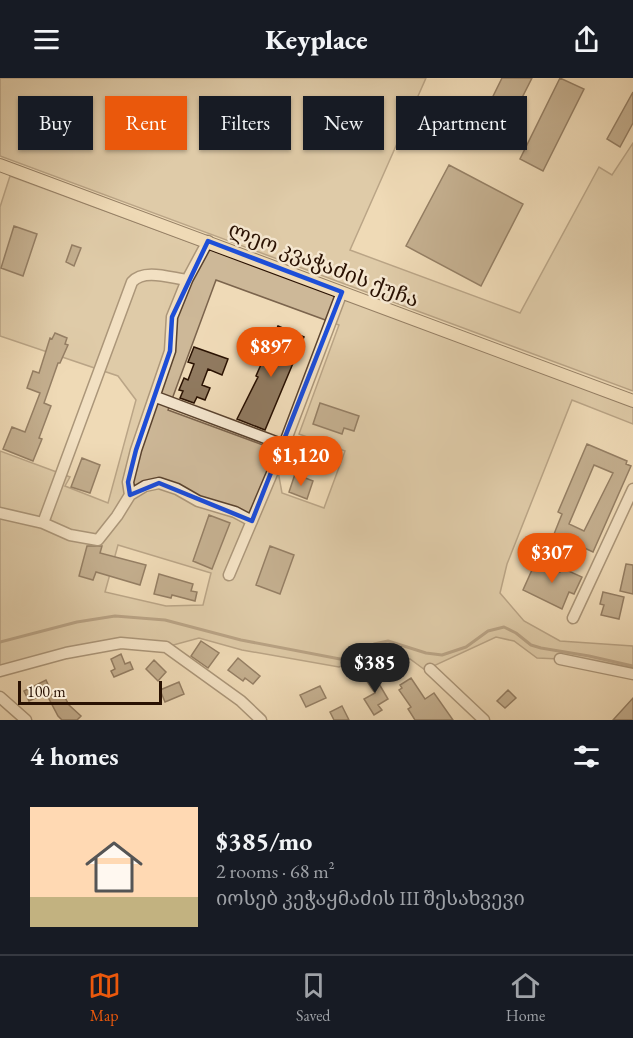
<!DOCTYPE html>
<html lang="en">
<head>
<meta charset="utf-8">
<style>
	:root { --surface:#171b24; --page:#242831; --text:#f1f3f6; --muted:#9ea1a6; --line:#363941; --accent:#ea580c }
	body { margin:0; font-family:"EB Garamond","Noto Serif Georgian",serif; background:var(--page); color:var(--text); height:100vh; display:flex; flex-direction:column; font-size:22px; white-space:nowrap }
	* { box-sizing:border-box; margin:0 }
	p { font-size:20px; color:var(--muted) }
	.icon { flex:none; width:33px; height:33px; fill:none; stroke:currentColor; stroke-width:2; stroke-linecap:round; stroke-linejoin:round }
	.map { position:relative; height:642px; overflow:hidden }
	.panel { display:flex; flex-direction:column; background:var(--surface); flex:1 }
	.panel>* { flex:none }
	.top-card { position:absolute; left:18px; top:18px; width:597px; height:54px; display:flex; gap:12px }
	.scale { position:absolute; left:18px; bottom:15px; width:144px; box-sizing:border-box; padding-left:6px; border:3px solid #291102; border-top:0; font-size:16px; line-height:21px; white-space:nowrap; color:#291102; -webkit-text-stroke:4px #f5e7d0; paint-order:stroke }
	.price { position:absolute; translate:-50% -51px; padding:0 14px; border-radius:21px; background:var(--accent); color:#fff; font-size:20px; line-height:39px; filter:drop-shadow(0 2px 3px #0008) }
	.price::after { content:''; position:absolute; left:50%; top:36px; width:18px; height:14px; margin-left:-9px; background:inherit; clip-path:polygon(0 0,100% 0,50% 100%) }
	.price.on { background:#222; color:#fff }
	ul { padding:0; list-style:none }
	li { display:flex; align-items:center; gap:18px; height:150px; padding:0 30px }
	li+li { border-top:2px solid var(--line) }
	li span { display:grid; place-items:center; flex:none; width:168px; height:120px; border-radius:0px; color:#555 }
	li>.icon { margin-inline-start:auto }
	span .icon { width:72px; height:72px; fill:#fffc; stroke-width:1 }
	li b { font-size:26px }
	h2 { display:flex; justify-content:space-between; align-items:center; height:72px; padding:0 30px; font-size:26px }
	.chip { padding:0 21px; border-radius:0px; background:var(--surface); box-shadow:0 2px 4px #0004; font-size:21px; line-height:54px }
	.chip.on { background:var(--accent); color:#fff }
	header { display:flex; justify-content:space-between; align-items:center; height:78px; padding:0 30px; background:var(--surface); font-size:27px; font-weight:800 }
	.dock { display:flex; justify-content:space-around; align-items:center; height:84px; border-top:2px solid var(--line); background:var(--surface); font-size:16px; color:var(--muted) }
	.dock a { display:grid; justify-items:center; gap:3px }
	.dock .on { color:var(--accent) }
	.map>svg:first-child { display:block }
	.green { fill:#cdb898; stroke:#7b644d; stroke-width:1.5; fill-rule:evenodd }
	.lines { fill:none; stroke-linecap:round; stroke-linejoin:round }
	.stream { stroke:#786149; stroke-width:3 }
	.building { fill:#907a60; stroke:#291102; stroke-width:1.5; fill-rule:evenodd }
	.minor-casing { stroke:#5a432f; stroke-width:13 }
	.major-casing { stroke:#291102; stroke-width:14 }
	.minor { stroke:#f5e7d0; stroke-width:10 }
	.major { stroke:#efdab7; stroke-width:12 }
	.marked { fill:none; stroke:#1d4ed8; stroke-width:4.5; stroke-linejoin:round }
	.labels { text-anchor:middle; dominant-baseline:central; stroke-width:5; stroke-linejoin:round; paint-order:stroke }
	.street-label { font-size:21px; fill:#291102; stroke:#f5e7d0 }
</style>
</head>
<body>
<header><svg class="icon" aria-label="menu" viewBox="0 0 24 24"><path d="M4 6h16M4 12h16M4 18h16"/></svg>Keyplace<svg class="icon" aria-label="share" viewBox="0 0 24 24"><path d="M12 15V3M7 8l5-5 5 5M5 13v7h14v-7"/></svg></header>
<div class="map">
<svg width="633" height="642" viewBox="0 0 633 642">
	<rect width="100%" height="100%" fill="#efdab7"/>
	<filter id="stains"><feTurbulence type="fractalNoise" baseFrequency=".00333" numOctaves="4"/><feColorMatrix values="0 0 0 0 .2 0 0 0 0 .09 0 0 0 0 .02 0 0 0 .5 -.17"/></filter>
	<radialGradient id="worn" r=".72"><stop offset=".6" stop-color="#630" stop-opacity="0"/><stop offset="1" stop-color="#630" stop-opacity=".3"/></radialGradient>
	<path class="green" d="M 0,0 L 426,0 L 350,172 L 520,235 L 599,89 L 612,97 L 633,65 L 633,313 L 0,78 Z
		M 10,98 L 633,327 L 633,346 L 572,322 L 507,486 L 500,515 L 524,543 L 560,563 L 633,568 L 633,594 L 560,581 L 537,580 L 514,563 L 496,559 L 425,592 L 410,581 L 389,577 L 366,580 L 339,589 L 242,572 L 199,560 L 166,569 L 121,565 L 0,593 L 0,373 L 70,399 L 65,408 L 108,425 L 136,322 L 118,298 L 0,258 L 0,129 ZM 216,202 L 339,247 L 299,356 L 345,373 L 324,430 L 282,415 L 274,371 L 168,332 ZM 118,467 L 211,495 L 203,527 L 166,528 L 105,514 Z"/>
	<g class="lines">
		<path class="stream" d="M 0,564 L 77,544 L 115,538 L 165,542 L 241,562 L 340,581 L 374,566 L 388,563 L 426,575 L 442,577 L 466,569 L 488,553 L 504,549 L 516,555 L 531,567 L 541,570 L 589,578 L 633,588"/>
	</g>
	<path class="building" d="M 502,0 L 532,0 L 497,69 L 474,57 Z
		M 560,0 L 584,11 L 543,93 L 520,81 Z
		M 633,14 L 633,45 L 620,69 L 607,61 Z
		M 449,87 L 523,126 L 481,208 L 406,168 Z
		M 14,148 L 37,156 L 23,198 L 1,190 Z
		M 72,167 L 81,170 L 74,188 L 66,184 Z
		M 278,248 L 304,259 L 265,352 L 237,341 L 258,299 L 256,298 Z
		M 55,255 L 67,260 L 65,266 L 68,267 L 60,285 L 58,285 L 44,325 L 51,328 L 39,360 L 42,361 L 33,383 L 3,371 L 12,349 L 25,354 L 40,315 L 27,310 L 33,293 L 39,295 L 50,260 L 52,261 Z
		M 194,269 L 228,281 L 222,297 L 208,291 L 202,307 L 210,310 L 205,322 L 197,319 L 194,325 L 180,320 L 183,313 L 179,312 L 184,300 L 188,302 L 194,286 L 188,284 Z
		M 320,325 L 359,338 L 354,353 L 344,350 L 342,356 L 313,346 Z
		M 587,366 L 627,383 L 626,386 L 631,388 L 593,474 L 554,456 L 562,436 L 558,434 ZM 594,387 L 613,395 L 584,453 L 569,446 Z
		M 82,380 L 100,387 L 90,415 L 71,409 Z
		M 295,396 L 313,403 L 307,421 L 289,414 Z
		M 209,437 L 230,445 L 212,491 L 193,483 Z
		M 87,468 L 102,468 L 100,475 L 146,487 L 140,507 L 96,494 L 93,502 L 79,498 Z
		M 270,468 L 294,477 L 280,516 L 256,507 Z
		M 536,483 L 560,494 L 562,490 L 582,499 L 574,516 L 569,514 L 562,531 L 523,512 Z
		M 626,486 L 633,487 L 633,516 L 620,513 Z
		M 159,496 L 193,506 L 191,513 L 197,514 L 195,523 L 172,517 L 171,520 L 154,516 Z
		M 603,514 L 624,519 L 619,541 L 601,537 L 604,527 L 600,526 Z
		M 201,563 L 219,575 L 208,590 L 191,578 Z
		M 121,576 L 125,586 L 130,584 L 133,591 L 114,599 L 111,593 L 115,591 L 111,581 Z
		M 238,580 L 260,598 L 253,606 L 245,600 L 243,603 L 228,592 Z
		M 154,582 L 166,594 L 158,603 L 146,591 Z
		M 372,594 L 388,621 L 378,627 L 382,632 L 374,637 L 364,621 L 375,615 L 364,599 Z
		M 411,600 L 425,621 L 434,615 L 453,642 L 415,642 L 408,631 L 411,629 L 399,612 L 402,610 L 400,607 Z
		M 46,602 L 51,613 L 29,623 L 24,613 Z
		M 179,604 L 184,616 L 165,624 L 160,612 Z
		M 320,608 L 326,620 L 306,629 L 300,617 Z
		M 61,612 L 69,627 L 81,638 L 77,642 L 62,642 L 58,638 L 48,619 Z
		M 508,612 L 516,620 L 505,630 L 497,623 Z
		M 633,620 L 633,642 L 613,642 Z
		M 342,628 L 349,642 L 334,642 L 330,634 Z"/>
	<g class="lines">
		<defs>
			<path id="minor" d="M 156,319 L 284,367
				M 130,417 L 128,404 L 136,372 L 170,273 L 172,239 L 187,202
				M 0,435 L 43,445 L 70,457 L 98,462 L 117,438 L 130,417 L 145,408 L 159,405 L 177,411 L 198,423 L 235,434 L 252,443
				M 43,445 L 132,204 C 144,190 171,200 187,202 L 208,163
				M 229,497 L 284,367 L 342,214
				M 573,540 L 633,411
				M 560,581 L 633,596
				M 430,591 L 484,642
				M 0,593 L 66,575 L 121,565 L 166,569 L 241,623 L 261,642
				M 0,619 L 26,642"/>
			<path id="major" d="M 0,87 L 633,323"/>
		</defs>
		<use href="#minor" class="minor-casing"/>
		<use href="#major" class="major-casing"/>
		<use href="#minor" class="minor"/>
		<use href="#major" class="major"/>
	</g>
	<path d="M0 0H633V642H0ZM 208,163 L 342,214 L 252,443 L 159,405 L 130,417 L 128,404 L 136,372 L 170,273 L 172,239 Z" fill="#efdab7" fill-opacity=".55" fill-rule="evenodd"/>
	<path class="marked" d="M 208,163 L 342,214 L 252,443 L 159,405 L 130,417 L 128,404 L 136,372 L 170,273 L 172,239 Z"/>
	<g class="labels">
		<g class="street-label">
			<text transform="translate(324 186) rotate(21)">ლეო კვაჭაძის ქუჩა</text>
		</g>
	</g>
	<rect width="100%" height="100%" filter="url(#stains)"/>
	<rect width="100%" height="100%" fill="url(#worn)"/>
</svg>
<div class="scale">100 m</div>
<b class="price" style="left:271px;top:300px">$897</b>
<b class="price" style="left:301px;top:409px">$1,120</b>
<b class="price" style="left:552px;top:506px">$307</b>
<b class="price on" style="left:375px;top:616px">$385</b>
<div class="top-card">
<a class="chip">Buy</a>
<a class="chip on">Rent</a>
<a class="chip">Filters</a>
<a class="chip">New</a>
<a class="chip">Apartment</a>
</div>
</div>
<section class="panel">
<h2>4 homes<svg class="icon" aria-label="filters" viewBox="0 0 24 24"><path d="M4 7h16M4 17h16"/><circle cx="9" cy="7" r="2"/><circle cx="15" cy="17" r="2"/></svg></h2>
<ul>
<li><span style="background:linear-gradient(#ffd9b3 75%,#c2b280 0)"><svg class="icon" aria-label="home" viewBox="0 0 24 24"><path d="M3 11l9-7 9 7M6 9v11h12V9"/></svg></span><div><b>$385/mo</b><p>2 rooms · 68 m²</p><p>იოსებ კეჭაყმაძის III შესახვევი</p></div></li>
</ul>
</section>
<nav class="dock">
<a class="on"><svg class="icon" aria-label="map" viewBox="0 0 24 24"><path d="M3 6l6-2 6 2 6-2v14l-6 2-6-2-6 2zM9 4v14M15 6v14"/></svg>Map</a>
<a><svg class="icon" aria-label="saved" viewBox="0 0 24 24"><path d="M7 4h10v16l-5-4-5 4z"/></svg>Saved</a>
<a><svg class="icon" aria-label="home" viewBox="0 0 24 24"><path d="M3 11l9-7 9 7M6 9v11h12V9"/></svg>Home</a>
</nav>
</body>
</html>
